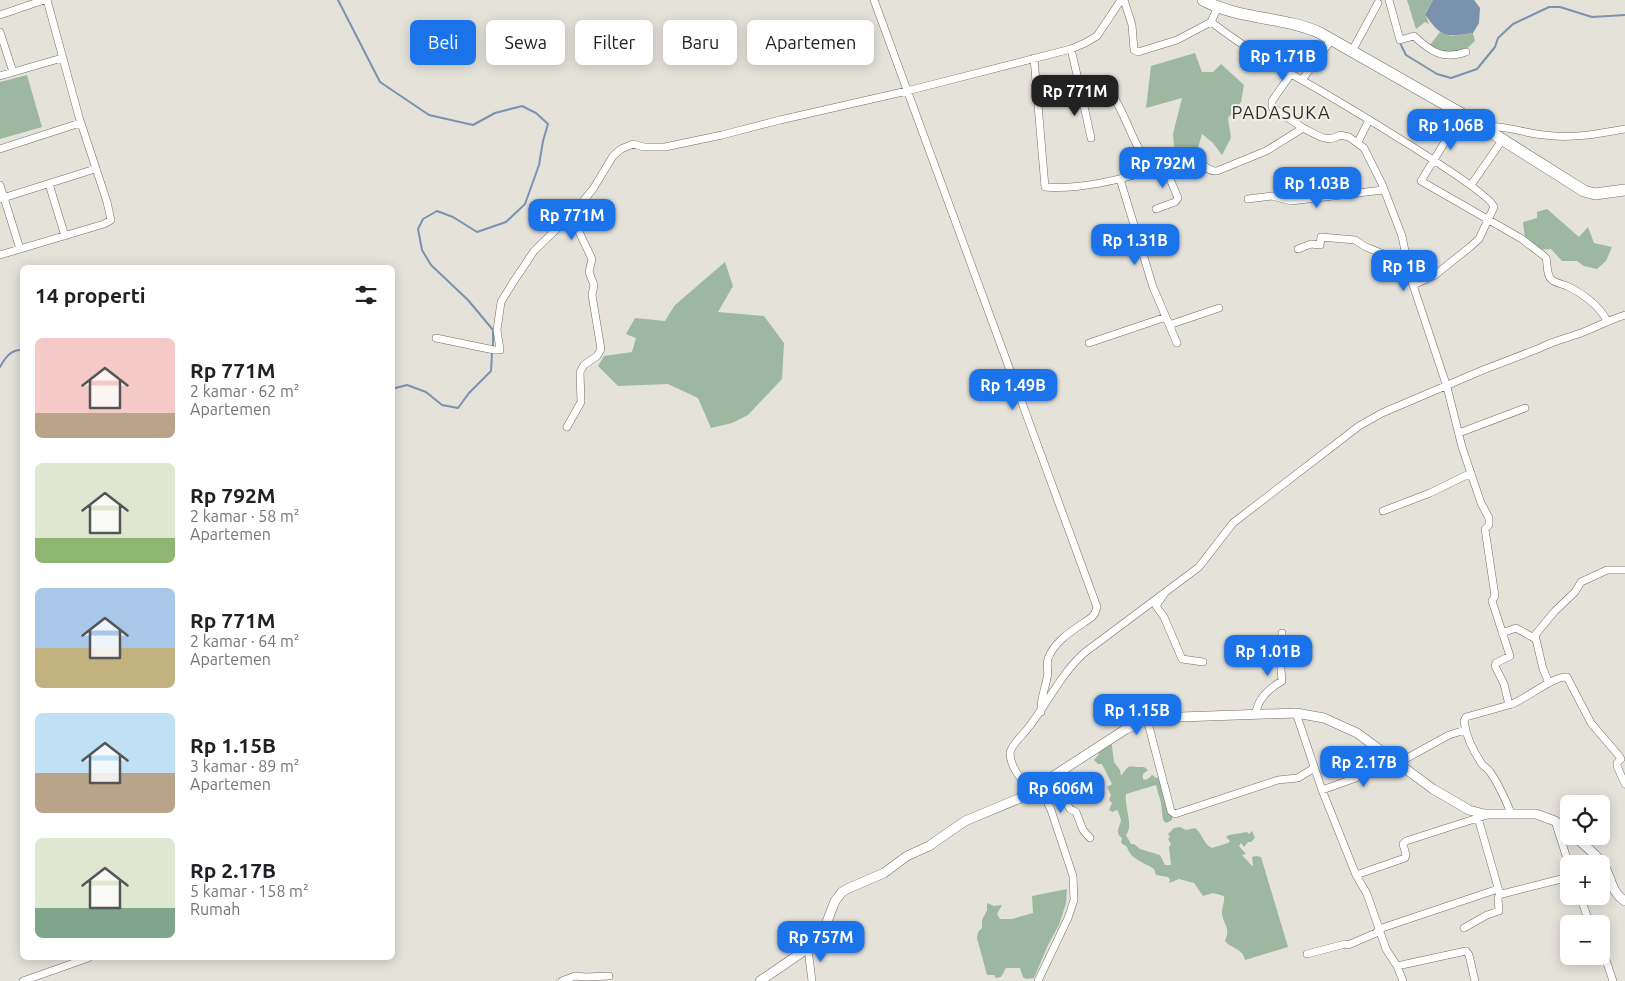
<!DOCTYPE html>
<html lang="id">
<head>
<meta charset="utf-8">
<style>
	:root { --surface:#fff; --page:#f6f6f6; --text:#202124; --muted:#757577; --accent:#1a73e8 }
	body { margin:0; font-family:Ubuntu,sans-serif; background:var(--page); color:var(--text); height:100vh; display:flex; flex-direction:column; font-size:19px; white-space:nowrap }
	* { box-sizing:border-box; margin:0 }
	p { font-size:16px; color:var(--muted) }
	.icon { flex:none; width:28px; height:28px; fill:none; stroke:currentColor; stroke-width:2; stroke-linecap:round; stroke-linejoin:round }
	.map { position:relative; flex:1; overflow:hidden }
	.details { position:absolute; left:20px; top:265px; width:375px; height:695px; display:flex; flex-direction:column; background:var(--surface); border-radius:8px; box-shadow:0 2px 12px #0003 }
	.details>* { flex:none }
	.top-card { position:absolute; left:410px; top:20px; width:475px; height:45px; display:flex; gap:10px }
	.buttons { position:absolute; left:1560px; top:795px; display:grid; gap:10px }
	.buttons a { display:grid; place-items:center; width:50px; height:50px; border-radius:8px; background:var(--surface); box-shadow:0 2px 12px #0003; font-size:25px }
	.price { position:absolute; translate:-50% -42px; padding:0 11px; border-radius:10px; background:var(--accent); color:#fff; font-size:16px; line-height:32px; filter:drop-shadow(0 1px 2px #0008) }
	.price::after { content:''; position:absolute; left:50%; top:30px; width:15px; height:11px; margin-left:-8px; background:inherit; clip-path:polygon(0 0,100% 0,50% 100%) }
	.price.active { background:#222; color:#fff }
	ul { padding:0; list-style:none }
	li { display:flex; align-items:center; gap:15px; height:125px; padding:0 15px }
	li span { display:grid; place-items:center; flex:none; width:140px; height:100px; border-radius:8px; color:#555 }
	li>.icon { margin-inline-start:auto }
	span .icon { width:60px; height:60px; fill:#fffc; stroke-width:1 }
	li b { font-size:21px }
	h2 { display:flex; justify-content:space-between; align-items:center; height:60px; padding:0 15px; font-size:21px }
	.chip { padding:0 18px; border-radius:8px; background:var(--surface); box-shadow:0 2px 12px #0003; font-size:18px; line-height:45px }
	.chip.active { background:var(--accent); color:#fff }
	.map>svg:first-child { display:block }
	.green { fill:#9cb8a1 }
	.water { fill:#7b92af }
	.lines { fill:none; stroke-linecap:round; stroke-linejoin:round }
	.stream { stroke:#7b92af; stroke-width:2 }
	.minor-casing { stroke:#706e66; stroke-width:8 }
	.tertiary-casing { stroke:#706e66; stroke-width:10 }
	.primary-casing { stroke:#706e66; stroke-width:12 }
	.minor { stroke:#fff; stroke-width:7 }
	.tertiary { stroke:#fff; stroke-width:9 }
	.primary { stroke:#fff; stroke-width:11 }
	.labels { text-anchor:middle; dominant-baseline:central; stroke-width:4; stroke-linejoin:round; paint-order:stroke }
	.quarter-label { font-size:18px; letter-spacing:1px; fill:#2f2e2b; stroke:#f2efe7 }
</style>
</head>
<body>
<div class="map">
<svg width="1625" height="981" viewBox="0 0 1625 981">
	<rect width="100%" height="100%" fill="#e5e2da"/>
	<path class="green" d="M 1407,0 L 1433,0 L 1425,13 L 1429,24 L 1425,22 L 1416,29 Z
		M 1440,32 L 1451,36 L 1473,33 L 1475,41 L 1462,53 L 1446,53 L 1430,45 Z
		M 1195,53 L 1202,72 L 1213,72 L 1221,64 L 1244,85 L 1241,102 L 1228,118 L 1231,138 L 1222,155 L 1213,143 L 1202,134 L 1196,155 L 1175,159 L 1173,134 L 1182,98 L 1146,108 L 1151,66 Z
		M 27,75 L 42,127 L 0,139 L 0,82 Z
		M 1547,209 L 1579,237 L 1588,227 L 1594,243 L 1612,247 L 1606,261 L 1597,269 L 1584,266 L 1577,261 L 1562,261 L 1551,249 L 1536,250 L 1525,239 L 1523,222 L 1537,218 L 1537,212 Z
		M 725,262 L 733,286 L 718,312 L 764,316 L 784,343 L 782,379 L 748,415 L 732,423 L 711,428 L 698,398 L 668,384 L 618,386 L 598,366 L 604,356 L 632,352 L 636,338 L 626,334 L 635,318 L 665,321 L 675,305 Z
		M 1111,739 L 1114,762 L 1120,770 L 1121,776 C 1130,763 1127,767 1144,767 L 1148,770 L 1143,774 L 1143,779 L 1145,780 L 1149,778 L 1152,775 L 1156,778 L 1160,777 L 1172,816 L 1172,820 L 1166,823 L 1163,820 L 1161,803 L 1156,785 L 1126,794 C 1124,807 1134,826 1126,835 L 1131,844 L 1134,844 L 1140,849 L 1160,855 L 1165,865 L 1171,865 L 1169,847 L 1171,844 L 1168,839 L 1170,837 L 1168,834 L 1174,828 L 1180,827 L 1186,830 L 1195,828 C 1203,834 1203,844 1212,848 L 1228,843 L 1230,841 L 1226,837 L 1229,835 L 1247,832 L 1249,834 L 1252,831 L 1255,838 L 1251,842 L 1248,842 L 1244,847 L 1241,843 L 1239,846 L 1246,854 L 1242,855 L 1252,866 L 1253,865 L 1252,857 L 1256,856 L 1261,857 L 1288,947 L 1245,960 C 1242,947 1231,949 1225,941 C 1231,926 1223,925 1222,913 C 1222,907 1225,901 1224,896 L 1213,893 L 1203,896 L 1194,883 L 1179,879 L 1169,883 L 1170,880 L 1168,877 L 1156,875 L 1154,869 C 1144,862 1131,860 1127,847 L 1121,843 L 1122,838 C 1114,833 1120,827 1121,820 L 1118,811 L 1116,810 L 1113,812 L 1109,810 L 1112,803 L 1109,800 L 1111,795 L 1107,787 L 1112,784 L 1102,764 L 1098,764 L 1094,760 L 1099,754 L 1099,748 Z
		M 1067,889 L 1066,903 L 1059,925 L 1048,945 L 1034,978 L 1026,979 L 1023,977 L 1020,968 L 1006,968 L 1001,977 L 996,978 L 994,975 L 987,975 L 977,938 L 978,932 L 982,928 L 982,920 L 987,910 L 987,903 L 994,906 L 1002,905 L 997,914 L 1000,919 L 1012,919 L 1033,913 L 1032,896 Z"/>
	<path class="water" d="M 1433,0 L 1474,0 L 1480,8 L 1479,23 L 1473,33 C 1446,37 1441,38 1425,14 Z"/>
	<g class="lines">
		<path class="stream" d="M 338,0 L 380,82 L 429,115 L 473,125 L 495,113 L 522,106 L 536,113 L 548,124 L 543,141 L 539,165 L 525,204 L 506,222 L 477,232 L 453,217 L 437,211 L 423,219 L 418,229 L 422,250 L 431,265 L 468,300 L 493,330 L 493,348
			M 1400,43 L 1406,55 L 1437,74 L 1451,78 L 1477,69 L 1495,47 L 1498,38 L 1513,24 L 1549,7 L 1560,7 L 1592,17 L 1625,15
			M 0,367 C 5,358 11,349 22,350
			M 392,389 L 407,385 L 426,392 L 442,405 L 458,408 L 469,393 L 491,371 L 492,353"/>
		<defs>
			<path id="minor" d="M 874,0 L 1097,607 L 1095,613 L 1092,617 C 1077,628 1054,640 1048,659 C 1046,665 1049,672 1047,678 C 1045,690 1040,699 1041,712
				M 1124,0 L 1132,25 L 1134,50 L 1138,52 L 1177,40 L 1211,22 L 1218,7
				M 1389,0 L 1400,40 L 1414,36 C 1431,52 1443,60 1466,52
				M 0,15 L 44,0
				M 1211,22 C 1236,41 1264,59 1291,74 C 1318,89 1489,189 1494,207 L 1479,239 L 1470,247 L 1435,275 L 1413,285
				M 0,32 L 13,72
				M 1352,51 L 1378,3
				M 1034,58 L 1045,187 C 1077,190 1120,180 1151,170 C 1146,159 1139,150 1134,139 C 1127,124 1122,110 1113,96 L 1105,94 L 1081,92 L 1071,49
				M 1291,74 L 1272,101 L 1272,107 L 1303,128
				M 0,76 L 62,58
				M 1302,80 L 1332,39
				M 1081,92 L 1091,138
				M 1462,114 L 1421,181 L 1522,239 C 1525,242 1545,256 1546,258 C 1548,265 1546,275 1552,280 C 1556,283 1562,284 1567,286 C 1582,293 1600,306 1607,321
				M 1483,126 C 1505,125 1523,133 1544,135 C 1571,139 1598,134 1625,129
				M 1358,142 L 1369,120
				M 0,149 L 80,123
				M 1151,170 L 1193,160 C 1203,161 1206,172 1217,171 L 1266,151 L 1303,128 C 1316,134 1327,144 1340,135 L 1349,137 L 1364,148 L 1382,184 L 1402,236 L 1410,276 L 1447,387 L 1462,447 L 1481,503 L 1489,518 L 1489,525 L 1485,529 L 1495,596 L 1492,601 L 1510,656 L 1496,663 L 1495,666 L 1504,684 L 1509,705 L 1466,717 L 1464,721 C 1466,736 1473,751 1482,764 C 1484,767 1488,768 1490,772 C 1499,784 1505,799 1511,813
				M 1120,179 L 1153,287 L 1177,343
				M 49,184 L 65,236
				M 0,185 L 20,249
				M 1471,185 L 1503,139
				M 0,199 L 95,169
				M 1248,199 L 1272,196 L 1291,201 L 1383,190
				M 1156,209 L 1175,202 L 1178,198 L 1165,167
				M 1298,249 L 1311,244 L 1320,245 L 1321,237 L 1355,240 L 1366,247 L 1408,264
				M 0,255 L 104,224 L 111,220 L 107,202 L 79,117 L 47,0
				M 1169,325 L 1219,308
				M 436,338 L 494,350 L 500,350 L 497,330 L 501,302 L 512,284 L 534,251 L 575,211 L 593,189 L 613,156 L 621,149 L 633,144 L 644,147 L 665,147 L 722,135 L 780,120 L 907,91 L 1071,49 L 1085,43 L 1097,36 L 1121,0
				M 1089,343 L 1166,317
				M 567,427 L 581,402 L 580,372 L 584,365 L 597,356 L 601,349 L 592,295 L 594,285 L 589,272 L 592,259 L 571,215
				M 1459,433 L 1525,408
				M 1383,511 L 1430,493 L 1471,473
				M 1164,594 L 1156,606 L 1164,617 L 1182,659 L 1203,662
				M 1502,633 L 1516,628 L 1534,638
				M 1549,683 L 1543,669 L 1535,635 L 1555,611 L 1575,592 L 1581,582 L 1607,570 L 1625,570
				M 1509,705 C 1526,700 1552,676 1567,677 L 1591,723 L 1620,757 L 1621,759 L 1617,763 L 1617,766 L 1625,784
				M 1296,713 L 1322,790 L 1356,875 L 1367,894 L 1386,949 L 1397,966 L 1403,981
				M 1256,714 C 1257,698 1270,688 1282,681 L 1280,658 L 1282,633
				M 1147,719 L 1171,811 L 1175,814 L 1278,780 L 1298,778 L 1314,768
				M 1050,777 L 1070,809 L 1076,812 L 1083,830 L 1090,838
				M 1031,790 C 1022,781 1010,767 1010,753 C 1011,745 1023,735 1028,728 C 1047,704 1061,674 1084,653 L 1199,567 L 1233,523 L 1359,426 L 1382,413 L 1483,370 L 1540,348 C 1553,341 1567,338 1581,333 C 1596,327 1609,320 1625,315
				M 1322,790 L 1398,763 L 1449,735 L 1465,730
				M 1478,818 L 1499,891 L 1502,894 L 1569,877
				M 1555,821 L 1569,865
				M 1356,875 L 1405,858 L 1406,855 L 1403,844 L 1406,841 L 1487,815
				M 1580,896 L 1587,916 L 1592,924
				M 1464,928 L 1487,915 L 1499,911 L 1498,898 L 1500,893
				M 1601,945 L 1613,981
				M 808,949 L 812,981
				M 1307,954 L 1345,944 L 1348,945 L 1376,933 L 1379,929 L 1498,889
				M 1397,966 L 1466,951 L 1469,955 L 1475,981
				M 23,981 L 88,958
				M 562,981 L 575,976 L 586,977 L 609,976
				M 1038,981 L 1068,918 L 1074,900 L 1073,876 L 1051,810 L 1039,784"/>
			<path id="tertiary" d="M 1574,836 C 1584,845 1595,853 1603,864 C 1611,876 1611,893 1625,901
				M 760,981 L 820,940 L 835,901 L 842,892 L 849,888 L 884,873 L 907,856 L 929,846 L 965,821 L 1018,799 L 1126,729 L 1152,718 L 1296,713 L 1324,718 L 1357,733 L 1433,789 L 1469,810 L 1484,814 L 1536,814 L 1555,821 L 1569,832"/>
			<path id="primary" d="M 1203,0 C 1239,20 1283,16 1320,33 L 1462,114 L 1584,191 L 1595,194 L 1625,190"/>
		</defs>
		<use href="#minor" class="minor-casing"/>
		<use href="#tertiary" class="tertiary-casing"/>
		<use href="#primary" class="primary-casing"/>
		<use href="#minor" class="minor"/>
		<use href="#tertiary" class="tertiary"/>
		<use href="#primary" class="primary"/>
	</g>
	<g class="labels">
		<g class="quarter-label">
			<text x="1281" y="112">PADASUKA</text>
		</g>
	</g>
</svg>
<div class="buttons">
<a><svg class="icon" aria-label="locate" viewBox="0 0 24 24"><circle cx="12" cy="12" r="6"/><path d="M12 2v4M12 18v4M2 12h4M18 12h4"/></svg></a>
<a>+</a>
<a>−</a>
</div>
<b class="price" style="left:1283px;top:82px">Rp 1.71B</b>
<b class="price active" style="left:1075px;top:117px">Rp 771M</b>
<b class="price" style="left:1451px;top:151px">Rp 1.06B</b>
<b class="price" style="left:1163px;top:189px">Rp 792M</b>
<b class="price" style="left:1317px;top:209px">Rp 1.03B</b>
<b class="price" style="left:572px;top:241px">Rp 771M</b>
<b class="price" style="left:1135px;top:266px">Rp 1.31B</b>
<b class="price" style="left:1404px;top:292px">Rp 1B</b>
<b class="price" style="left:1013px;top:411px">Rp 1.49B</b>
<b class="price" style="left:1268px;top:677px">Rp 1.01B</b>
<b class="price" style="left:1137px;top:736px">Rp 1.15B</b>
<b class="price" style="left:1364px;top:788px">Rp 2.17B</b>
<b class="price" style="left:1061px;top:814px">Rp 606M</b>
<b class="price" style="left:821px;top:963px">Rp 757M</b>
<div class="top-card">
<a class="chip active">Beli</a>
<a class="chip">Sewa</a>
<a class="chip">Filter</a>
<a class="chip">Baru</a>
<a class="chip">Apartemen</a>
</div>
<section class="details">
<h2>14 properti<svg class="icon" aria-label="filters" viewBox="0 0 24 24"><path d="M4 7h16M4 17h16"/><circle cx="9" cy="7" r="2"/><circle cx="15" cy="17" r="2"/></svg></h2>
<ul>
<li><span style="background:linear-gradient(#f6c9c9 75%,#b9a48a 0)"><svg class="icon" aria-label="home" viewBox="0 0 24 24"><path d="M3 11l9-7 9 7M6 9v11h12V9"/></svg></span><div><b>Rp 771M</b><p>2 kamar · 62 m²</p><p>Apartemen</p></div></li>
<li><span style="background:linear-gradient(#dfe7d0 75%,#8fb573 0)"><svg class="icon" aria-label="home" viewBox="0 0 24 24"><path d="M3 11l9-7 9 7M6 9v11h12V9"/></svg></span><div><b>Rp 792M</b><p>2 kamar · 58 m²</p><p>Apartemen</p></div></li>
<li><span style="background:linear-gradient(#a9c7e8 60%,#c2b280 0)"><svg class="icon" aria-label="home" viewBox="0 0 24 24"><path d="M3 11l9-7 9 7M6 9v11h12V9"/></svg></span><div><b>Rp 771M</b><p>2 kamar · 64 m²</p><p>Apartemen</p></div></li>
<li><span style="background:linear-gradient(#bfe0f5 60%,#b9a48a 0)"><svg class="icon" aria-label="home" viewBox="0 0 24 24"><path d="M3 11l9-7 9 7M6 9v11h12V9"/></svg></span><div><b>Rp 1.15B</b><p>3 kamar · 89 m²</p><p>Apartemen</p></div></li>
<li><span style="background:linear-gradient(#dfe7d0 70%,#7fa58c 0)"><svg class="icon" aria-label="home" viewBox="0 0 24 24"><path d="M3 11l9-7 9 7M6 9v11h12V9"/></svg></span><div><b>Rp 2.17B</b><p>5 kamar · 158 m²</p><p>Rumah</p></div></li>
</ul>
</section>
</div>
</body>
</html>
